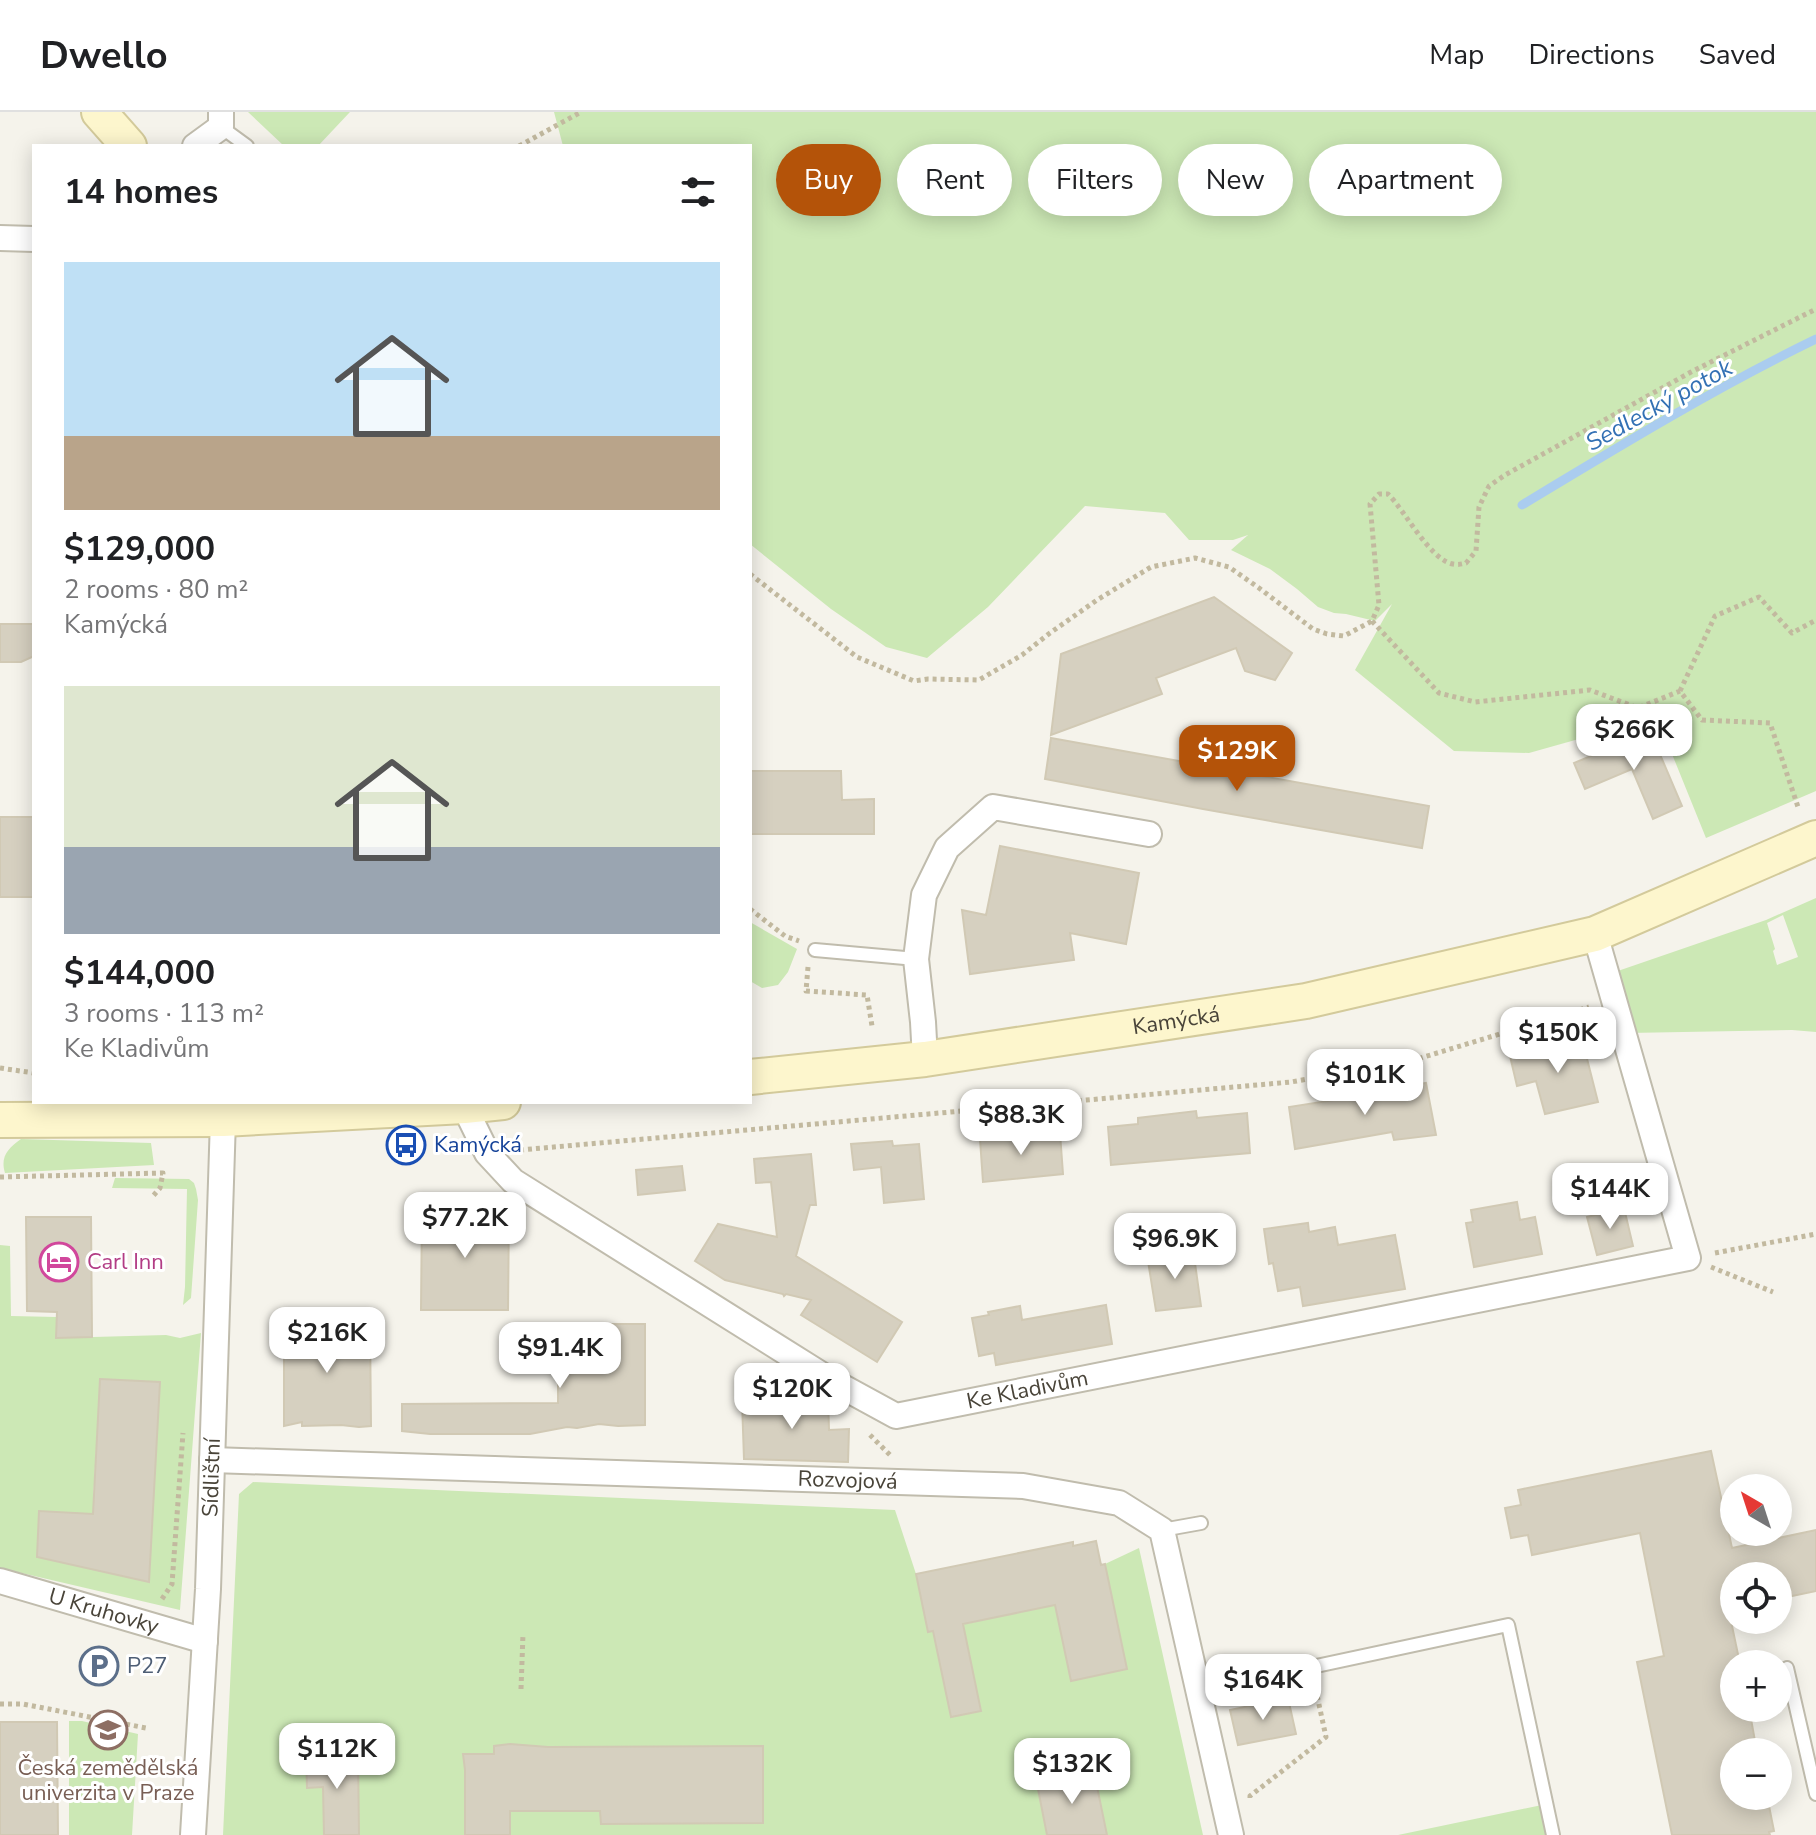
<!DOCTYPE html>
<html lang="en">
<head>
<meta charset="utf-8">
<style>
	:root { --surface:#fff; --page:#f6f6f6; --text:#202124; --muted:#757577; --line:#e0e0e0; --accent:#b45309 }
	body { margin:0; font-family:"Nunito Sans",sans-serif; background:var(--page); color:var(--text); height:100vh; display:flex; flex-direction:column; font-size:30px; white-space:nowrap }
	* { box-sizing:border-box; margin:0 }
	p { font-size:26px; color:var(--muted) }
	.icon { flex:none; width:44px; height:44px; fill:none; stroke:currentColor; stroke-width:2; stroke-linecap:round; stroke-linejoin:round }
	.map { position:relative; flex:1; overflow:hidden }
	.panel { position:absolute; left:32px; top:32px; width:720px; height:960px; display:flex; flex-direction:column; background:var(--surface); border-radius:0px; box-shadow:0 4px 20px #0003 }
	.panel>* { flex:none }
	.banner { position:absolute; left:776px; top:32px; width:760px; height:72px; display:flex; gap:16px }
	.needle { width:52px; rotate:321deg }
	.tools { position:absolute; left:1720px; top:1362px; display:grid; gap:16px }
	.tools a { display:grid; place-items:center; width:72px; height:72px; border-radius:50%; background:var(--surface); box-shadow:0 4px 20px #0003; font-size:40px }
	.price { position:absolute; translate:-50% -68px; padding:0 18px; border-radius:16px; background:#fff; color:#222; font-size:26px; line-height:52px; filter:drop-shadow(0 2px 4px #0008) }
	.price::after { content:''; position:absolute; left:50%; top:48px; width:24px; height:18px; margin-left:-12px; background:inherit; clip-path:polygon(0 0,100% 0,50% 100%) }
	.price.on { background:var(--accent); color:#fff }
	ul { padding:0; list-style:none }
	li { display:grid; align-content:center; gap:16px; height:424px; padding:0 32px }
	li span { display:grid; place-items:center; height:248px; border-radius:0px; color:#555 }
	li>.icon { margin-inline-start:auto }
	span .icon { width:144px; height:144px; fill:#fffc; stroke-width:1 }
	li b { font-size:34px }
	h2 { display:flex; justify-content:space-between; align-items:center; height:96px; padding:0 32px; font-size:34px }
	.chip { padding:0 28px; border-radius:36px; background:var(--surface); box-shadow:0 4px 20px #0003; font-size:28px; line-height:72px }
	.chip.on { background:var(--accent); color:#fff }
	header { display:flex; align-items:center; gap:48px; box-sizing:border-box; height:112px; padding:0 40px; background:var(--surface); border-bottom:2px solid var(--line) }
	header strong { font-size:38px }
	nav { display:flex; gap:44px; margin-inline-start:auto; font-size:28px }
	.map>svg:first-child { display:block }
	.green { fill:#cce8b5; fill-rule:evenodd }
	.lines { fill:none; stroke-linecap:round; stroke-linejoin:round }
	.stream { stroke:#aaccef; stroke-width:9 }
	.building { fill:#d6d0c0; stroke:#d1c9b4; stroke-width:2 }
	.lane-casing { stroke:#c0bcad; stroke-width:16 }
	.street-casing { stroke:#c0bcad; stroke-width:28 }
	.secondary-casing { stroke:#d3ca9b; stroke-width:38 }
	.path { stroke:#c2b99f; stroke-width:5; stroke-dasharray:4 4; stroke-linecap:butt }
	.lane { stroke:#fff; stroke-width:12 }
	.street { stroke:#fff; stroke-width:24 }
	.secondary { stroke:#fdf6cd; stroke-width:34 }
	.labels { text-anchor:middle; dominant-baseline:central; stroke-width:6; stroke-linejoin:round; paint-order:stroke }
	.street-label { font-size:22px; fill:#494439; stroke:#fff }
	.transit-label { font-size:22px; fill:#164399; stroke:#fff; text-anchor:start }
	.hotel-label { font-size:22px; fill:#b23c85; stroke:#fff; text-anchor:start }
	.service-label { font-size:22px; fill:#4e5e75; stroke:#fff; text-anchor:start }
	.education-label { font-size:22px; fill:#785e54; stroke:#fff }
	.water-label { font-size:24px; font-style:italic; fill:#3371b4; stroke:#fff }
</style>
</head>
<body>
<header>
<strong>Dwello</strong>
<nav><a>Map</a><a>Directions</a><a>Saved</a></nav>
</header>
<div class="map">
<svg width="1816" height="1723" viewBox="0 0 1816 1723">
	<rect width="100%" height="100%" fill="#f5f3eb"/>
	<path class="green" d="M 248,0 L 350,0 L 318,34 L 284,34 Z
		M 554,0 L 1816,0 L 1816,679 L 1706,726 L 1657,605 L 1529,641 L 1454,639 L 1355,558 L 1392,492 L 1375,509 L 1346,502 L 1334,501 L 1318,495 L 1297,477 L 1270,457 L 1231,438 L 1248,423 L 1233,428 L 1189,428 L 1165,401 L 1085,394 L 988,495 L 927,546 L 886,535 L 831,497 L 750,432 L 750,34 L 563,34 Z
		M 1816,786 L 1816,920 L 1792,918 L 1628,921 L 1612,861 L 1766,808 ZM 1783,803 L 1798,845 L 1777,853 L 1773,839 L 1775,837 L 1767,811 Z
		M 750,810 L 797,837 L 788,860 L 778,873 L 762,876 L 750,869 Z
		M 21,1027 L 151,1031 L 154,1053 L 5,1061 C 0,1045 8,1036 21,1027 Z
		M 115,1066 L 189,1067 L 194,1071 L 196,1077 L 198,1088 L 191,1186 L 183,1193 L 185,1175 L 187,1077 L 112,1076 Z
		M 0,1133 L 10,1134 L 11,1204 L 57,1205 L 57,1226 L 166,1223 L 180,1226 L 201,1221 L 180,1498 L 0,1456 ZM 100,1267 L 149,1469 L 37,1445 L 39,1400 L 99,1403 L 93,1389 Z
		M 253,1370 L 895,1398 L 916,1462 L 928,1520 L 1055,1493 L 1071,1569 L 1127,1557 L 1105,1452 L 1139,1436 L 1203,1723 L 223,1723 L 239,1382 Z
		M 69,1609 L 82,1609 L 138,1622 L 132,1723 L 69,1723 Z
		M 1542,1693 L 1547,1723 L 1398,1723 Z"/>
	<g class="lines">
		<path class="stream" d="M 1522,393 C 1618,335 1715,276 1816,227"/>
	</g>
	<path class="building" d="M 1214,485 L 1292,541 L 1275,568 L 1245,559 L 1236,536 L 1156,566 L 1162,582 L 1051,623 L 1061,542 Z
		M 0,512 L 34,512 L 34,544 L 21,550 L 0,550 Z
		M 1650,619 L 1682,694 L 1653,707 L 1632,657 L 1585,677 L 1574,651 Z
		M 1051,626 L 1429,694 L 1422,736 L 1203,697 L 1045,667 Z
		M 750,659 L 841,659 L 842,688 L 874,687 L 874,722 L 750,722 Z
		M 0,705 L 34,705 L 34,785 L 0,785 Z
		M 1000,734 L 1139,761 L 1126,832 L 1070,821 L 1074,848 L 970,862 L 962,798 L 986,803 Z
		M 1582,927 L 1598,990 L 1545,1002 L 1536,969 L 1517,974 L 1510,944 Z
		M 1426,971 L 1436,1023 L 1394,1028 L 1392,1020 L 1295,1037 L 1289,995 L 1385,980 L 1384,978 Z
		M 1196,999 L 1197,1006 L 1247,1001 L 1250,1041 L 1111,1053 L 1108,1015 L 1138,1012 L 1138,1006 Z
		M 1054,1020 L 1060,1021 L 1063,1062 L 983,1070 L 980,1027 Z
		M 892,1029 L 893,1034 L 919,1032 L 924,1087 L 884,1091 L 881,1055 L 854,1058 L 851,1032 Z
		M 811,1042 L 816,1093 L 810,1093 L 796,1144 L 902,1210 L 877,1250 L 801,1203 L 811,1188 L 786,1182 L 784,1184 L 783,1182 L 725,1168 L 695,1149 L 718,1112 L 777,1125 L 771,1070 L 756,1071 L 754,1047 Z
		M 682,1054 L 685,1078 L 638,1083 L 636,1058 Z
		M 1517,1090 L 1520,1108 L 1535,1105 L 1542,1142 L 1474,1155 L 1466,1111 L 1473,1110 L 1471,1098 Z
		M 1624,1096 L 1633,1134 L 1597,1143 L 1587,1105 Z
		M 422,1097 L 509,1097 L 508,1198 L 421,1198 Z
		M 26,1105 L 91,1105 L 92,1225 L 56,1226 L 57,1200 L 27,1199 Z
		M 1308,1111 L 1309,1120 L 1335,1115 L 1338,1133 L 1395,1123 L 1405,1177 L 1303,1194 L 1300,1175 L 1278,1179 L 1273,1151 L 1269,1152 L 1264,1117 Z
		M 1193,1137 L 1201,1194 L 1156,1199 L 1148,1149 L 1153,1148 L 1153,1143 Z
		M 1106,1193 L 1112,1232 L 996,1253 L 994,1241 L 979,1244 L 972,1206 L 989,1203 L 988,1200 L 1020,1194 L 1022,1208 Z
		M 284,1212 L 370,1212 L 371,1314 L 359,1315 L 341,1313 L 302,1314 L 302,1310 L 284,1314 Z
		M 558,1212 L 645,1212 L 645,1313 L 618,1314 L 599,1312 L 577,1316 L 567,1315 L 530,1322 L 430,1322 L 402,1319 L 402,1292 L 558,1291 Z
		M 100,1267 L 160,1270 L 149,1470 L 37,1445 L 39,1399 L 93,1402 Z
		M 828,1286 L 829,1318 L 849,1317 L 848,1350 L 744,1347 L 742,1289 Z
		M 1711,1339 L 1732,1436 L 1816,1418 L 1816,1479 L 1778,1487 L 1778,1464 L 1734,1464 L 1734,1489 L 1727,1490 L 1740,1552 L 1734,1552 L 1734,1596 L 1749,1596 L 1757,1640 L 1734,1640 L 1734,1684 L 1767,1684 L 1774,1719 L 1769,1720 L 1770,1723 L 1672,1723 L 1637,1550 L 1664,1544 L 1640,1421 L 1532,1443 L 1528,1423 L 1511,1426 L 1505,1396 L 1521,1393 L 1518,1378 Z
		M 1096,1429 L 1101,1453 L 1105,1452 L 1127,1557 L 1071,1569 L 1055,1493 L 963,1512 L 981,1599 L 951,1605 L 933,1519 L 928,1520 L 916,1462 L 1073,1430 L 1073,1434 Z
		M 1288,1586 L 1296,1622 L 1238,1633 L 1230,1598 Z
		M 0,1610 L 57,1610 L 58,1723 L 0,1723 Z
		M 510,1632 L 548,1635 L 763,1634 L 763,1711 L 601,1712 L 600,1699 L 510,1699 L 510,1723 L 465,1723 L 465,1658 L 463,1642 L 494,1642 L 494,1634 Z
		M 358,1642 L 359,1723 L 324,1723 L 323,1675 L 307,1676 L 306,1643 Z
		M 1094,1660 L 1107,1723 L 1047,1723 L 1037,1672 Z"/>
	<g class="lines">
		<defs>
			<path id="lane" d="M 221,15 L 247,34
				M 815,838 L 916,847
				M 1162,1418 L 1201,1411
				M 1787,1556 L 1816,1682
				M 1200,1581 L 1223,1574 L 1508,1513 L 1553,1723"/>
			<g id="street">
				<path d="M 195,34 L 221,15 L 221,0"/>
				<path d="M 0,126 L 34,127"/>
				<path d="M 925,947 L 923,910 L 916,847 L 924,783 L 947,736 L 993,695 L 1149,722"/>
				<path id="s1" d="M 464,994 L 487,1041 L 513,1069 L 830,1268 L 896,1304 L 1688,1146 L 1595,822"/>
				<path id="s2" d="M 212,1348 L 1023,1374 L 1119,1391 L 1162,1418 L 1231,1723"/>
				<path id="s3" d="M 0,1469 L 205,1529"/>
				<path id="s4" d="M 193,1723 L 208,1477 L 223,1007"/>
			</g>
			<g id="secondary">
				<path d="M 99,0 L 129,34"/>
				<path id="s5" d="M 750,965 L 925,947 L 1306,889 L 1595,822 L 1816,726"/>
				<path d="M 0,1008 L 223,1007 L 464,994 L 503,990"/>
			</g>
		</defs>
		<use href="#lane" class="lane-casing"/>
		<use href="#street" class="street-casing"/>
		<use href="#secondary" class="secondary-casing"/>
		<path class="path" d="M 519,34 L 581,0
			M 750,462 L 857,545 L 914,569 L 928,567 L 979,568 L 1022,543 L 1050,521 L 1097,488 L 1151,455 L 1195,446 L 1229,455 L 1259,476 L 1313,517 L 1327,522 L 1344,524 L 1372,509 L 1379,493 L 1370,392 L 1379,382 L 1388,382 C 1406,400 1430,448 1453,452 C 1458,453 1462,452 1466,451 L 1476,439 L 1479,395 L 1489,374 L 1505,363 L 1691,260 L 1816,197
			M 1372,509 L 1439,581 L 1475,590 L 1590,578 L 1638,596 L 1680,579 L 1702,608 L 1770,611 L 1799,698
			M 1680,579 L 1715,504 L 1759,485 L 1792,521 L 1816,508
			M 750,797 L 785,824 L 799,829
			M 808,855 L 806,879 L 867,883 L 872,914
			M 0,956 L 34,961
			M 520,1038 L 1291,970 L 1414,948 L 1589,895
			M 0,1065 L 163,1061 L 160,1076 L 153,1084
			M 1715,1141 L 1816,1122
			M 1711,1155 L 1773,1180
			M 870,1323 L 891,1344
			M 162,1487 L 172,1472 L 183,1321
			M 521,1577 L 523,1522
			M 0,1592 L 23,1592 L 146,1616
			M 1250,1686 L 1250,1684 L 1326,1625 L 1315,1574"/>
		<use href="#lane" class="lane"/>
		<use href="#street" class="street"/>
		<use href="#secondary" class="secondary"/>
	</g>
	<defs>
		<symbol id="bus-ring" viewBox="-11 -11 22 22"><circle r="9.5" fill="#fff" stroke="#1a4fb4" stroke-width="1.5"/><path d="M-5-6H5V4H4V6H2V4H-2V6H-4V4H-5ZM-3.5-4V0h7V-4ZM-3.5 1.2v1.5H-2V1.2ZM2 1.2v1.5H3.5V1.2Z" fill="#1a4fb4"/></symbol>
		<symbol id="hotel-ring" viewBox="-11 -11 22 22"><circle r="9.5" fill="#fff" stroke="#d1479c" stroke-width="1.5"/><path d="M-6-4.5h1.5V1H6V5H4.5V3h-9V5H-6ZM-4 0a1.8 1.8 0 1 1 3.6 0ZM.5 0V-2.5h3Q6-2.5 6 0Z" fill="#d1479c"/></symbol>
		<symbol id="parking-ring" viewBox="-11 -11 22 22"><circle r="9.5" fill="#fff" stroke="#5c6f8a" stroke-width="1.5"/><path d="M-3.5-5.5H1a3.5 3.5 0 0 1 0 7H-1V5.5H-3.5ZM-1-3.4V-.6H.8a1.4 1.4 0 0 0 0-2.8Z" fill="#5c6f8a"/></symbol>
		<symbol id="university-ring" viewBox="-11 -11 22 22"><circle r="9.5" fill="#fff" stroke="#8d6e63" stroke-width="1.5"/><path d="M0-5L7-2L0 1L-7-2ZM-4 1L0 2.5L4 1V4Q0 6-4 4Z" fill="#8d6e63"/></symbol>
	</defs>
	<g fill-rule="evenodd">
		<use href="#bus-ring" x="384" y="1011" width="44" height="44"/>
		<use href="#hotel-ring" x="37" y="1128" width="44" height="44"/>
		<use href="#parking-ring" x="77" y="1532" width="44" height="44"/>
		<use href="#university-ring" x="86" y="1596" width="44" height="44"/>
	</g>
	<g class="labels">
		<g class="street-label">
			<text stroke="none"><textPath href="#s5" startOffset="430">Kamýcká</textPath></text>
			<text stroke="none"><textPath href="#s1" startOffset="674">Ke Kladivům</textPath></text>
			<text stroke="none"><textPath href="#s4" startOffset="358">Sídlištní</textPath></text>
			<text stroke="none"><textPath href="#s2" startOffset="636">Rozvojová</textPath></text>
			<text stroke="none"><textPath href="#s3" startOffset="108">U Kruhovky</textPath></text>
		</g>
		<g class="transit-label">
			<text x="434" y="1033">Kamýcká</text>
		</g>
		<g class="hotel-label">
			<text x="87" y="1150">Carl Inn</text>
		</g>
		<g class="service-label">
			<text x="127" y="1554">P27</text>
		</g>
		<g class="education-label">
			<text x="108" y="1656">Česká zemědělská<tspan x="108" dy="25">univerzita v Praze</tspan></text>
		</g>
		<g class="water-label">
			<text transform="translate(1659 293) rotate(-29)">Sedlecký potok</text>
		</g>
	</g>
</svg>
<div class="tools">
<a><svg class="needle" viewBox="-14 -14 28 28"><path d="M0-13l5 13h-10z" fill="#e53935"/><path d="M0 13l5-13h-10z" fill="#757577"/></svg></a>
<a><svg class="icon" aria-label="locate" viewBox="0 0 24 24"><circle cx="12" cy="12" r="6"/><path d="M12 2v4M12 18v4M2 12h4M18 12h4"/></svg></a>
<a>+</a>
<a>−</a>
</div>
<b class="price" style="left:1634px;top:660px">$266K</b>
<b class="price on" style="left:1237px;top:681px">$129K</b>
<b class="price" style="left:1558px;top:963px">$150K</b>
<b class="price" style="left:1365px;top:1005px">$101K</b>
<b class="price" style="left:1021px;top:1045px">$88.3K</b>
<b class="price" style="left:1610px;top:1119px">$144K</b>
<b class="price" style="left:465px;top:1148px">$77.2K</b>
<b class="price" style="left:1175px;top:1169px">$96.9K</b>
<b class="price" style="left:327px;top:1263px">$216K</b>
<b class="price" style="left:560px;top:1278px">$91.4K</b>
<b class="price" style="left:792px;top:1319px">$120K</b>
<b class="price" style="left:1263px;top:1610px">$164K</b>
<b class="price" style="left:337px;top:1679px">$112K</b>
<b class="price" style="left:1072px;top:1694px">$132K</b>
<div class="banner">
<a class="chip on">Buy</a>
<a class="chip">Rent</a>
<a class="chip">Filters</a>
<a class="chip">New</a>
<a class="chip">Apartment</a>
</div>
<section class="panel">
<h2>14 homes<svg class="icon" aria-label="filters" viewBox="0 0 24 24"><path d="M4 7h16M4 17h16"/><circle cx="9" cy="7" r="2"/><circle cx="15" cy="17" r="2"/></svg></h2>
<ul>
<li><span style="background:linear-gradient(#bfe0f5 70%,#b9a48a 0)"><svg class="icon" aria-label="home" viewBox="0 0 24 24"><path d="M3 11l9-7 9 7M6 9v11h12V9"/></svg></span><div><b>$129,000</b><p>2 rooms · 80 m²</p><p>Kamýcká</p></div></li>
<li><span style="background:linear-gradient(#dfe7d0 65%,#9aa5b1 0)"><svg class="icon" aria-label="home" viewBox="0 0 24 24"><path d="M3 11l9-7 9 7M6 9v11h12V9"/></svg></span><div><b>$144,000</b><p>3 rooms · 113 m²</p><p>Ke Kladivům</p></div></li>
</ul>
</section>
</div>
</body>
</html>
